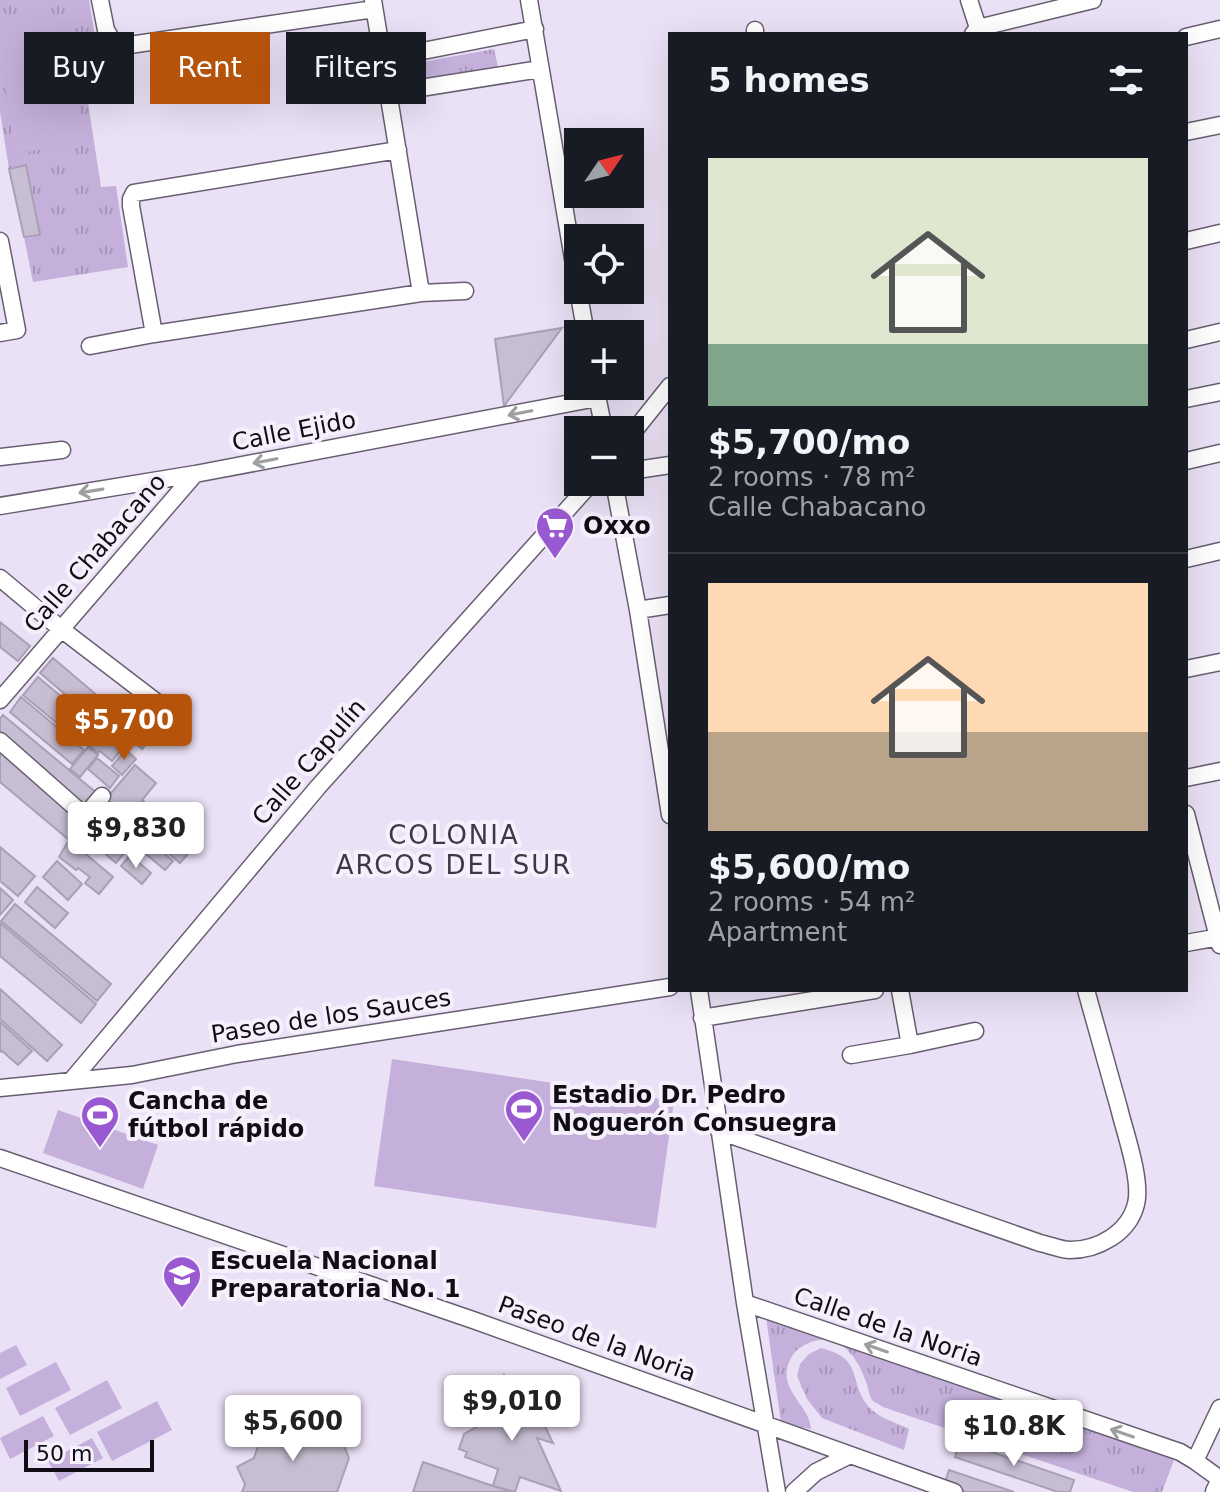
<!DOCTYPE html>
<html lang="en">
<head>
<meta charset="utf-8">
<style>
	:root { --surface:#171b24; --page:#20242c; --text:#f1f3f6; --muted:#9ea1a6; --line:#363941; --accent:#b45309 }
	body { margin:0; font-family:"DejaVu Sans",sans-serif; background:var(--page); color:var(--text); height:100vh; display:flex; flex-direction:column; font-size:30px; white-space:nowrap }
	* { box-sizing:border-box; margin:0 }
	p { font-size:26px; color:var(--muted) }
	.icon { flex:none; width:44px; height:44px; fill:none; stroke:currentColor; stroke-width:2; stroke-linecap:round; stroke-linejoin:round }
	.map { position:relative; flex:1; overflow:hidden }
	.details { position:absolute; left:668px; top:32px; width:520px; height:960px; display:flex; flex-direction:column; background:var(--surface); border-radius:0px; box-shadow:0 8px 32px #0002 }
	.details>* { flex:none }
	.top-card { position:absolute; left:24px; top:32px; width:524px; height:72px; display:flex; gap:16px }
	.needle { width:52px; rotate:55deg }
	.buttons { position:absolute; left:564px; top:128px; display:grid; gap:16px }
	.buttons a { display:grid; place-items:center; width:80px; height:80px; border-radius:0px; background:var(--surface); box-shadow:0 8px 32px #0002; font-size:40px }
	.scale { position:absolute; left:24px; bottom:20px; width:130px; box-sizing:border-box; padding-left:8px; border:4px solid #100d14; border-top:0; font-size:22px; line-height:28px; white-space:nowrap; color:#100d14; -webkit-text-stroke:6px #f6f0fd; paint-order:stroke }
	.price { position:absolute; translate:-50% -68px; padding:0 18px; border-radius:8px; background:#fff; color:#222; font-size:26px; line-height:52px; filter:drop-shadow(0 2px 4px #0008) }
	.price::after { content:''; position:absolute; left:50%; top:48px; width:24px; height:18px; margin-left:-12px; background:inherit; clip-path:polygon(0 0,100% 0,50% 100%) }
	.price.on { background:var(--accent); color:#fff }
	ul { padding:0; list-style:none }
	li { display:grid; align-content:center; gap:16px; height:424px; padding:0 40px }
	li+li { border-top:2px solid var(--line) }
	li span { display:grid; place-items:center; height:248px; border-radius:0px; color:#555 }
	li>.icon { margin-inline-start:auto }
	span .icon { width:144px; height:144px; fill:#fffc; stroke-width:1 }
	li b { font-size:34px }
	h2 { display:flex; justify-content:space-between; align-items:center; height:96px; padding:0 40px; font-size:34px }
	.chip { padding:0 28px; border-radius:0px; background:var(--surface); box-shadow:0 8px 32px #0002; font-size:28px; line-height:72px }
	.chip.on { background:var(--accent); color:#fff }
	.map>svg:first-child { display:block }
	.grass { fill:url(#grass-tufts) }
	.pitch { fill:#c4b0da }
	.building { fill:#c8bed3; stroke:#aaa0b5; stroke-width:2 }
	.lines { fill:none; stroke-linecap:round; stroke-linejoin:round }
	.minor-casing { stroke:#675f71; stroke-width:19 }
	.secondary-casing { stroke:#675f71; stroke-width:25 }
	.minor { stroke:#fff; stroke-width:16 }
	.secondary { stroke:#fff; stroke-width:22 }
	.oneway { stroke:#9f9ea1 }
	.labels { text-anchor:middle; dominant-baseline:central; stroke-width:8; stroke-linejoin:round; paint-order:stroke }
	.street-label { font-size:24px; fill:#100d14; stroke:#f6f0fd }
	.poi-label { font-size:24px; font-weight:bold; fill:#100d14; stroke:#f6f0fd; text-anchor:start }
	.neighbourhood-label { font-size:26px; letter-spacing:2px; fill:#3f3647; stroke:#f6f0fd }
</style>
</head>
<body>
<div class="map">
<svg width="1220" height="1492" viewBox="0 0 1220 1492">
	<defs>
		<pattern id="grass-tufts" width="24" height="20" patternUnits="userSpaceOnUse" patternTransform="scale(2)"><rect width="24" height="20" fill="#c4b0da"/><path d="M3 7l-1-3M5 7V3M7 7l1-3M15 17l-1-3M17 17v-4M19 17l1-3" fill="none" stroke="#a796ba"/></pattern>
	</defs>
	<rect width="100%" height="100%" fill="#ebe1f6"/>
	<path class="grass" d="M 0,0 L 89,0 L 98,54 L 91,62 L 82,64 L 101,187 L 116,186 L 128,267 L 33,282 L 24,237 L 40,234 L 26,166 L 9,169 L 0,112 Z
		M 494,49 L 498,67 L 400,84 C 394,80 392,78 394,70 L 400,66 Z
		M 765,1310 L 1174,1460 L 1162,1492 L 1133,1492 L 883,1407 C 879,1404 875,1403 872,1400 C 869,1395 868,1387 866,1382 C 859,1361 844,1337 819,1340 C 812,1341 803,1345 797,1350 C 790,1357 785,1369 787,1379 C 790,1397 810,1410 811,1429 L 781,1423 Z
		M 821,1348 C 866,1359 847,1383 870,1408 C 879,1418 897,1423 909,1429 L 904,1450 L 822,1418 L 807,1399 L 797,1376 L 800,1364 L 809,1354 Z"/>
	<path class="pitch" d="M 62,16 L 84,141 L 15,154 L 0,54 L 0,23 Z
		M 392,1059 L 674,1101 L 656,1228 L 374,1186 Z
		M 58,1110 L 158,1145 L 143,1189 L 43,1153 Z
		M 16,1345 L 27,1365 L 0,1379 L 0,1353 Z
		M 56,1362 L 71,1390 L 20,1416 L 6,1388 Z
		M 107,1380 L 122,1408 L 70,1435 L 55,1408 Z
		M 157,1401 L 172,1430 L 112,1461 L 97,1432 Z
		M 43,1416 L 54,1436 L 10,1459 L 0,1438 Z
		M 92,1438 L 103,1458 L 59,1481 L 48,1461 Z"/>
	<path class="building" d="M 26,165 L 40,235 L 24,237 L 9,169 Z
		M 562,328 L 504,406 L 495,339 Z
		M 0,622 L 30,646 L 18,661 L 0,647 Z
		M 53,658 L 106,703 L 93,718 L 40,673 Z
		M 38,677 L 96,726 L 82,744 L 23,695 Z
		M 21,697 L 84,750 L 72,764 L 10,712 Z
		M 107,707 L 114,713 L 107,721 L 129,740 L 123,748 L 94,723 Z
		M 120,710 L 152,737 L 142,749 L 110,721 Z
		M 3,715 L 99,795 L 86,811 L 0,740 L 0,719 Z
		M 97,727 L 123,748 L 112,761 L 100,751 L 98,753 L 85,742 Z
		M 88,747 L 98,755 L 80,777 L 70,769 Z
		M 0,748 L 85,819 L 68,839 L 0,782 Z
		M 126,750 L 136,759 L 122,775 L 112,766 Z
		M 97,758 L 119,776 L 110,788 L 88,769 Z
		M 135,765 L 156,783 L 142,800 L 148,805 L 133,822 L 106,799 Z
		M 102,800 L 127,820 L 116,833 L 101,820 L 99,823 L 90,815 Z
		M 142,817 L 187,855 L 180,863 L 135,825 Z
		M 88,820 L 125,852 L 116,863 L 79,831 Z
		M 128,822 L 173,861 L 165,870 L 120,832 Z
		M 69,840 L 113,877 L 99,894 L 85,883 L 90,877 L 78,868 L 76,870 L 59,857 Z
		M 0,847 L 35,876 L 18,896 L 0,881 Z
		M 130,855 L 151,873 L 142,884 L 121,866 Z
		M 57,861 L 82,884 L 68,900 L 43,877 Z
		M 37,887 L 68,913 L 55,928 L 25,902 Z
		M 0,888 L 13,900 L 0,915 Z
		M 15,904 L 111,984 L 97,1001 L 1,921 Z
		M 0,923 L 96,1004 L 81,1023 L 0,956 Z
		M 0,989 L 62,1045 L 47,1061 L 0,1019 Z
		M 0,1022 L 32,1051 L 18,1065 L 2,1051 L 0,1052 Z
		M 504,1375 L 519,1405 L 532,1399 L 553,1443 L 537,1438 L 561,1491 L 520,1477 L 515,1492 L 493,1486 L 498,1469 L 465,1457 L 467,1452 L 459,1449 L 464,1434 L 502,1413 L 491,1409 Z
		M 267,1417 L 279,1421 L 287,1437 L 312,1446 L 327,1437 L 342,1441 L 349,1458 L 337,1492 L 242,1492 L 245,1484 L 237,1467 L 254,1458 L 260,1440 L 250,1424 Z
		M 960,1441 L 1074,1480 L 1070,1492 L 1058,1492 L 955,1457 Z
		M 423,1462 L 493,1486 L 511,1492 L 413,1492 Z
		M 949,1470 L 1014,1492 L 966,1492 L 944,1485 Z"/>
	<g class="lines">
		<defs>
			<path id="minor" d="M 100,0 L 106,30 L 116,47 L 374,9
				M 373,0 L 421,293
				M 529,0 L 578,288
				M 969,0 L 980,34
				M 755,30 L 755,34
				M 973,34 L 978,28 L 1093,0
				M 1186,37 L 1220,29
				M 382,59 L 535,29
				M 389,93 L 540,69
				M 1186,132 L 1220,125
				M 0,241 L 17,330 L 0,333
				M 1186,241 L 1220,233
				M 578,290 L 586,334
				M 154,334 L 131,206 L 131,199 L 134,193 L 398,150
				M 1186,340 L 1220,332
				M 90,346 L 154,334 L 421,293 L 465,291
				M 595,386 L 604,430
				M 1186,399 L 1220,392
				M 630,436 L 670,386
				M 0,457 L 62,450
				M 1186,461 L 1220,453
				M 630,471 L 670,465
				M 614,482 L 638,610 L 670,815
				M 0,506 L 195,474 L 597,398
				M 1186,559 L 1220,551
				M 0,578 L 61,629 L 159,704
				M 638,610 L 670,605
				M 1186,669 L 1220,662
				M 0,700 L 195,474
				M 0,741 L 85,816 L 102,796
				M 1186,778 L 1220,771
				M 1186,814 L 1220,945
				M 1186,943 L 1220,937
				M 699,990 L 745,1303 L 777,1492
				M 900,990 L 910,1045 L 975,1031
				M 702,1018 L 875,990
				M 851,1055 L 910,1045
				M 71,1081 L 318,787 L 592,482
				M 0,1088 L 132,1075 L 237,1054 L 670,987
				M 719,1131 L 1040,1243 C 1050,1245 1061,1250 1070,1250 C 1098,1250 1129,1233 1136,1204 C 1142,1180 1125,1133 1119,1108 C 1108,1069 1097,1029 1086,990
				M 0,1158 L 473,1320 L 954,1492
				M 745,1303 L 1180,1452 L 1195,1461 L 1220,1479
				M 1195,1461 L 1220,1408
				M 794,1492 L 816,1472 L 850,1455"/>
			<path id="secondary" d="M 1217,1492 L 1220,1486"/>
		</defs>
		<use href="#minor" class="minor-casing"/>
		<use href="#secondary" class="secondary-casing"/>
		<use href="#minor" class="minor"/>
		<use href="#secondary" class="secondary"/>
	</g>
	<defs><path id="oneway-shaft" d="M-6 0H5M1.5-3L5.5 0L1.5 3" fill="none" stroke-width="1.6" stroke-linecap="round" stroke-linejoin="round" transform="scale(2)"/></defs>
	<g class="oneway">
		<use href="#oneway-shaft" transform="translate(520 413) rotate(169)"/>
		<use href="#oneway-shaft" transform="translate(265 461) rotate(169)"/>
		<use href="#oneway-shaft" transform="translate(91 491) rotate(171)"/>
		<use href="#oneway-shaft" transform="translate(876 1348) rotate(-161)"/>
		<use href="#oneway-shaft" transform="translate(1122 1433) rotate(-161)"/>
	</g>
	<defs>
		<symbol id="supermarket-pin" viewBox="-11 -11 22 30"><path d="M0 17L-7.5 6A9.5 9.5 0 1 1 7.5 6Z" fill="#9959d0" stroke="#f6f0fd"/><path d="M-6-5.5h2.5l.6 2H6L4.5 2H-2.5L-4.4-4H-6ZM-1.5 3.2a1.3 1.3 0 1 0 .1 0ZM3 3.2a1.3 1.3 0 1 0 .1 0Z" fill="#fff"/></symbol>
		<symbol id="stadium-pin" viewBox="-11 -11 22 30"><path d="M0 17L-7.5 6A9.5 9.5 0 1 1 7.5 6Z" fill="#9959d0" stroke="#f6f0fd"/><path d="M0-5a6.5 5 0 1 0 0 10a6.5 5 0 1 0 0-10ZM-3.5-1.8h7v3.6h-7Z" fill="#fff"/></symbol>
		<symbol id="school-pin" viewBox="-11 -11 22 30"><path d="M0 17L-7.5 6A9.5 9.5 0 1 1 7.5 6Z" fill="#9959d0" stroke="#f6f0fd"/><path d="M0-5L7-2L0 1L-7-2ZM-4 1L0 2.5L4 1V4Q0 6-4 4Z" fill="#fff"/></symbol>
	</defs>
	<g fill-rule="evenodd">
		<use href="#supermarket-pin" x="533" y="504" width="44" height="60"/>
		<use href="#stadium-pin" x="502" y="1087" width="44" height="60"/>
		<use href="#stadium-pin" x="78" y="1093" width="44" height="60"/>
		<use href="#school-pin" x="160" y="1253" width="44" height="60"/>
	</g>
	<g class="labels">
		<g class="street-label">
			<text transform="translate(294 431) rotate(-11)">Calle Ejido</text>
			<text transform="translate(95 553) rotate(-49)">Calle Chabacano</text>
			<text transform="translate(309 762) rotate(-49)">Calle Capulín</text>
			<text transform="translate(331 1016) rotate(-9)">Paseo de los Sauces</text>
			<text transform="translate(888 1327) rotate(19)">Calle de la Noria</text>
			<text transform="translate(597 1339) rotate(20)">Paseo de la Noria</text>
		</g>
		<g class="poi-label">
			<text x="583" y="526">Oxxo</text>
			<text x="552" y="1095">Estadio Dr. Pedro<tspan x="552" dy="28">Noguerón Consuegra</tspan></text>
			<text x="128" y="1101">Cancha de<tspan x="128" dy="28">fútbol rápido</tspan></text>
			<text x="210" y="1261">Escuela Nacional<tspan x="210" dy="28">Preparatoria No. 1</tspan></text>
		</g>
		<g class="neighbourhood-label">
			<text x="454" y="835">COLONIA<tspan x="454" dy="30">ARCOS DEL SUR</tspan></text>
		</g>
	</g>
</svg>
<div class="buttons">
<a><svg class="needle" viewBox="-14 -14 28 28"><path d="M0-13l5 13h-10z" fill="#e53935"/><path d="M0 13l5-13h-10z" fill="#9ea1a6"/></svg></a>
<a><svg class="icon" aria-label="locate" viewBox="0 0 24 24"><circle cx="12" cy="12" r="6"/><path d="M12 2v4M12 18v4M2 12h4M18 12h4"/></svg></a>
<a>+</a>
<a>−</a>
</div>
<div class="scale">50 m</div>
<b class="price on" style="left:124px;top:762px">$5,700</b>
<b class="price" style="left:136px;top:870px">$9,830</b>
<b class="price" style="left:512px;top:1443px">$9,010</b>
<b class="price" style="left:293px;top:1463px">$5,600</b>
<b class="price" style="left:1014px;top:1468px">$10.8K</b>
<div class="top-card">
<a class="chip">Buy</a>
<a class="chip on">Rent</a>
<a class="chip">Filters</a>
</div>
<section class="details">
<h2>5 homes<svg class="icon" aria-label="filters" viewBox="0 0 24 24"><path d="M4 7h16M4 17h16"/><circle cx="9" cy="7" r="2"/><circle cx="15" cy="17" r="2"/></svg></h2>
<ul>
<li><span style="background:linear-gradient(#dfe7d0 75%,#7fa58c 0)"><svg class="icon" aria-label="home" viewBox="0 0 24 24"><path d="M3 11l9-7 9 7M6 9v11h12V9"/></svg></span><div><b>$5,700/mo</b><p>2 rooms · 78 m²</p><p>Calle Chabacano</p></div></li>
<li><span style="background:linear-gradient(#ffd9b3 60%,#b9a48a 0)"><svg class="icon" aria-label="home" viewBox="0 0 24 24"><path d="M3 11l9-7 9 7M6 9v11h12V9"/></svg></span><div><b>$5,600/mo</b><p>2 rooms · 54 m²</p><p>Apartment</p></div></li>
</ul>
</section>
</div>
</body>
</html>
